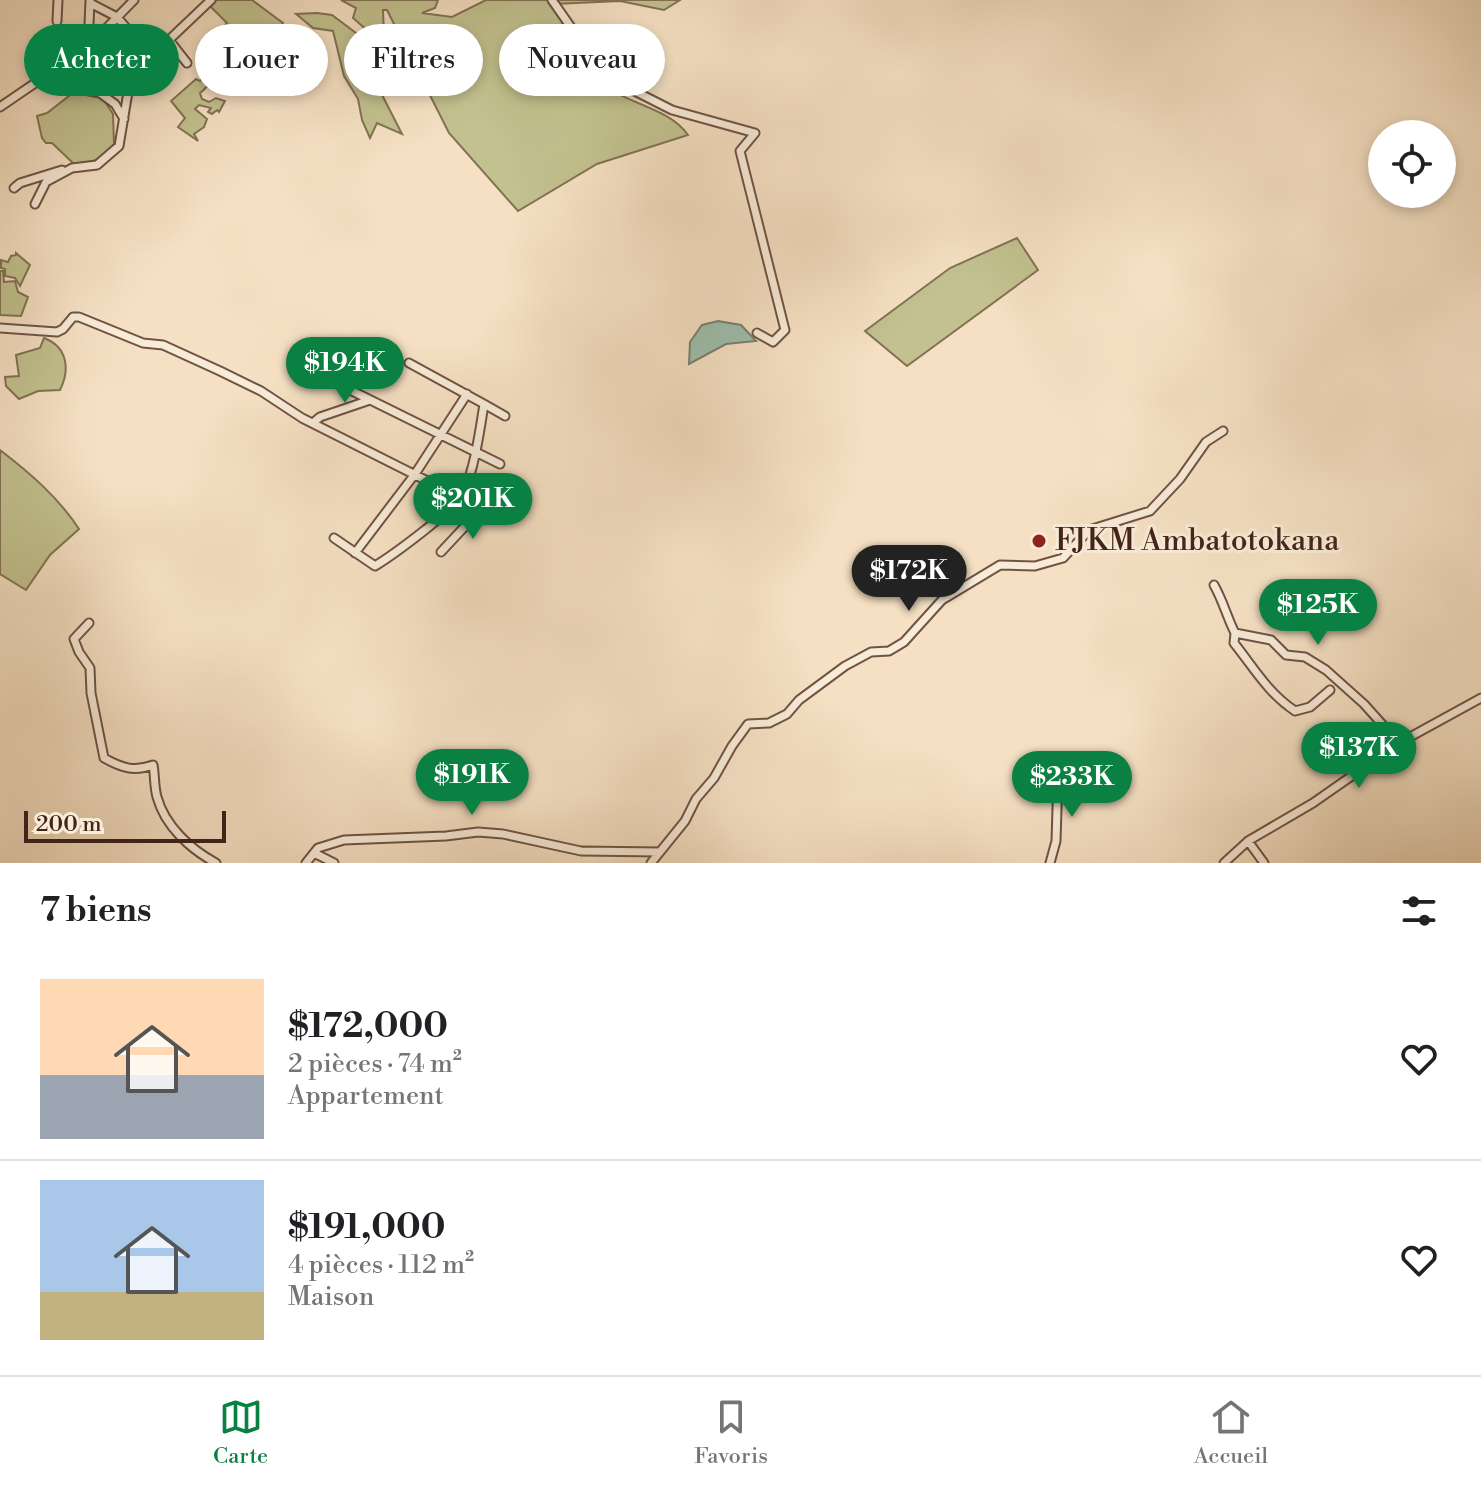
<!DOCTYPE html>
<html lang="fr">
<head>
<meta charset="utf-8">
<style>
	:root { --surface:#fff; --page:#f2f2f2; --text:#202124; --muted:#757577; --line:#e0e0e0; --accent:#0b8043 }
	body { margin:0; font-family:"Libre Bodoni",serif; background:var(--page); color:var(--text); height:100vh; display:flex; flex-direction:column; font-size:30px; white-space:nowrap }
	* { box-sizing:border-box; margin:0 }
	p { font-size:26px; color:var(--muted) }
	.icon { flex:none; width:44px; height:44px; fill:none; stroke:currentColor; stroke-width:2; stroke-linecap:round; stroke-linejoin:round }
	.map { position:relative; height:863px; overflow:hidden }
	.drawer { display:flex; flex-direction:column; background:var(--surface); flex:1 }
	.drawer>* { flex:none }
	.banner { position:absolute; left:24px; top:24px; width:800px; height:72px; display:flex; gap:16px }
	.controls { position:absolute; left:1368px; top:120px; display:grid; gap:16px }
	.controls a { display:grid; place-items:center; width:88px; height:88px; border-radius:50%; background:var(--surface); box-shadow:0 4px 12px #0003; font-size:40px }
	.scale { position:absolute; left:24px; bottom:20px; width:202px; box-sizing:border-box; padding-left:8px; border:4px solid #432419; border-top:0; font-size:22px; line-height:28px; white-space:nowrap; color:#432419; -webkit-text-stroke:6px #f8ebd8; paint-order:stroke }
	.price { position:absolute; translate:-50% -68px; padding:0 18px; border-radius:28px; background:var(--accent); color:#fff; font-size:26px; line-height:52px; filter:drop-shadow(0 2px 4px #0008) }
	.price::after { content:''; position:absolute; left:50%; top:48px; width:24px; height:18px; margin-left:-12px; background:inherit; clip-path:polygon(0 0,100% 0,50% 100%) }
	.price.active { background:#222; color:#fff }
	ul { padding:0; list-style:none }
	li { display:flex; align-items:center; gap:24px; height:200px; padding:0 40px }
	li+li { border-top:2px solid var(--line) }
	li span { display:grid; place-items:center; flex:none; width:224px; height:160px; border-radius:0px; color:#555 }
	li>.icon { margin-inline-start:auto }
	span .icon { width:96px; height:96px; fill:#fffc; stroke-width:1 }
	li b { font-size:34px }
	h2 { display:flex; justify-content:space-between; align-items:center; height:96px; padding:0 40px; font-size:34px }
	.tag { padding:0 28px; border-radius:36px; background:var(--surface); box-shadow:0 4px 12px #0003; font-size:28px; line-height:72px }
	.tag.active { background:var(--accent); color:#fff }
	.menu { display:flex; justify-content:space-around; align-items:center; height:112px; border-top:2px solid var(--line); background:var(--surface); font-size:22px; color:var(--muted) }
	.menu a { display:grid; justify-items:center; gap:4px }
	.menu .active { color:var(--accent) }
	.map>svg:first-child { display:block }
	.green { fill:#c2c18f; stroke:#827254; stroke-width:2 }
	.water { fill:#9dbeae; stroke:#798072; stroke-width:2 }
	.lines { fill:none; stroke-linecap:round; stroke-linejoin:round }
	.minor-casing { stroke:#705344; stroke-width:11 }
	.minor { stroke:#f8ebd8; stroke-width:7 }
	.poi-dot { fill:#8f2418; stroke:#f8ebd8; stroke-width:3 }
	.labels { text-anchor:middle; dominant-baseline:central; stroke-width:6; stroke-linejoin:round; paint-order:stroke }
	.poi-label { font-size:30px; fill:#432419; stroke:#f8ebd8; text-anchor:start }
</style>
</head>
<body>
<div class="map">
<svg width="1481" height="863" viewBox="0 0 1481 863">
	<rect width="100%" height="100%" fill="#f5e0c3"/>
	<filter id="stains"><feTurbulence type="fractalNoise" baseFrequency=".0025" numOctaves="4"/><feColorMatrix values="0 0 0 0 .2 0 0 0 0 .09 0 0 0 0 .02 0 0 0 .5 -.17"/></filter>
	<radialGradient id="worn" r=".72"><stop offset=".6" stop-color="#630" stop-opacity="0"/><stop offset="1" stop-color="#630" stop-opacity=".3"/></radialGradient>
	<path class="green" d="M 217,0 L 252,0 L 283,23 L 277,31 C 266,33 254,33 244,36 C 232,40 216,82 200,93 L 202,99 L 209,102 L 216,98 L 225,101 L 219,112 L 217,110 L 212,114 L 208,112 L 211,108 L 199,105 L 195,109 L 207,119 L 204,127 L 194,134 L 198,141 L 178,127 L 185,118 L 171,101 L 196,79 L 200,81 L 225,44 L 215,35 L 227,23 L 210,6 Z
		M 341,0 L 438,0 L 435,8 L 422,13 L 452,17 L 486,0 L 680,0 L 664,10 L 620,1 L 554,4 C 569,38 580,71 613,91 C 638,106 671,111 688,135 L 597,164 L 518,211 L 449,133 L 387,10 L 383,10 L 384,35 L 369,32 L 353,18 L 356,8 Z
		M 317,13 L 332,15 L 376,48 L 379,67 L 376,83 L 402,134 L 377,123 L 370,138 L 362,120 L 358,99 L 344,76 L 333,31 L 313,28 L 296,14 Z
		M 74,92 L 102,97 L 113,114 L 114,144 L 101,159 L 75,165 L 52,143 L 46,143 L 42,138 L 37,116 L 47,113 Z
		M 1017,238 L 1038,270 L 907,366 L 865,331 L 950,268 Z
		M 16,253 L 30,265 L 20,286 L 15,278 L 5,276 L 5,269 L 1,268 L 1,260 L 8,262 L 11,256 L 16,255 Z
		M 0,271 L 3,271 L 4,282 L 15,281 L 18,292 L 28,297 L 21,316 L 0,315 Z
		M 44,338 C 68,347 70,370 60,390 L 38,391 L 19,399 L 6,386 L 5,377 L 19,376 L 16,355 L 40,348 Z
		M 0,450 C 30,473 58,497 79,529 L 50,555 L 26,590 L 0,574 Z"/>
	<path class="water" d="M 718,321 L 741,325 L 756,341 L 726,344 L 689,364 L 690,342 L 702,325 Z"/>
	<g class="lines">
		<defs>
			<path id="minor" d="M 552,0 L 605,76 L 672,110 L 755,133 L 740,151 L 785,330 L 773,342 L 757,333
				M 90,3 L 117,17 L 151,57 L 211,0
				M 57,21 L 58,0
				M 169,40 L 187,63
				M 88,47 L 90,1
				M 63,65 L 84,90 L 100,93 L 115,104 L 124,119
				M 0,107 L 88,47 L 134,0
				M 14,188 L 20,183 L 62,170
				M 35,204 L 46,182 L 72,168 L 97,165 L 119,146 L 130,80 L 151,57
				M 0,328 L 57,332 L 63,329 L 73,317 L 79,317 L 143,343 L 163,345 L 220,371 L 261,391 L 302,418 L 497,516
				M 334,382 L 500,464
				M 484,404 L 505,416
				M 313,423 L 320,417 L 370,400
				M 334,538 L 375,566 C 393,555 453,511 462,495 C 474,473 480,430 484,404 L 409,363
				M 441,552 L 482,508
				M 355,553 L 415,474 L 467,394
				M 1214,585 C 1223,601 1227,617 1235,633 L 1271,640 L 1286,655 L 1305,657 L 1326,670 L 1364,704 L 1399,743
				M 89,623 L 74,639 L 79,652 L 90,668 L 91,693 L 104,758 C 122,768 134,772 153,765 C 155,775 154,787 157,797 C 165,826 190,849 216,863
				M 1235,633 L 1234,643 C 1254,668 1268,693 1295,711 L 1310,707 L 1330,690
				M 1248,841 L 1264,863
				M 314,853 L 334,863
				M 306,863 L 318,848 L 344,840 L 446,836 L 478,832 L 503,834 L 581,851 L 660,852
				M 651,863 L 685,821 L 696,799 L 714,778 L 732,746 L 748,724 L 769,723 L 787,714 L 799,700 L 845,666 L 871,652 L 889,651 L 904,642 L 942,600 L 1000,565 L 1035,566 L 1063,558 L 1089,530 L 1150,511 L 1180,479 L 1206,442 L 1223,431
				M 1050,863 L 1056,841 L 1058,777 L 1064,765
				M 1224,863 L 1248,841 L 1313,803 L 1399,743 L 1481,698"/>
		</defs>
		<use href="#minor" class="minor-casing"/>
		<use href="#minor" class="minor"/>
	</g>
	<circle class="poi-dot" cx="1039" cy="541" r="8"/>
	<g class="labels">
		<g class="poi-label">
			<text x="1055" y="541">FJKM Ambatotokana</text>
		</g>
	</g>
	<rect width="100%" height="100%" filter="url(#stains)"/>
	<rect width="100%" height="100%" fill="url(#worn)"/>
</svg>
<div class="controls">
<a><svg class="icon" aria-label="locate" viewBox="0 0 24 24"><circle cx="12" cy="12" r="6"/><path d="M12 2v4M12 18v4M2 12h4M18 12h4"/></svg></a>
</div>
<div class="scale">200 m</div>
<b class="price" style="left:345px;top:405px">$194K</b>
<b class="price" style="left:473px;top:541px">$201K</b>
<b class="price active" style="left:909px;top:613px">$172K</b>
<b class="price" style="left:1318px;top:647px">$125K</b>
<b class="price" style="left:1359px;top:790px">$137K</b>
<b class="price" style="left:472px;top:817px">$191K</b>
<b class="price" style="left:1072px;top:819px">$233K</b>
<div class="banner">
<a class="tag active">Acheter</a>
<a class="tag">Louer</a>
<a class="tag">Filtres</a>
<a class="tag">Nouveau</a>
</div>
</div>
<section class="drawer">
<h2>7 biens<svg class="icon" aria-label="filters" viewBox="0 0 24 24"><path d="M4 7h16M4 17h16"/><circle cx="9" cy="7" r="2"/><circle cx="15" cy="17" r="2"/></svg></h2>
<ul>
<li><span style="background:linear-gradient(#ffd9b3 60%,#9aa5b1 0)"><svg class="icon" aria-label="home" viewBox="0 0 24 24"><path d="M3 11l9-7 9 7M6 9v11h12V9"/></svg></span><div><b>$172,000</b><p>2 pièces · 74 m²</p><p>Appartement</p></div><svg class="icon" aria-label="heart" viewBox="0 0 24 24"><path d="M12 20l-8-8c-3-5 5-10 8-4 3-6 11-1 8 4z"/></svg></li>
<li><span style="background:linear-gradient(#a9c7e8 70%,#c2b280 0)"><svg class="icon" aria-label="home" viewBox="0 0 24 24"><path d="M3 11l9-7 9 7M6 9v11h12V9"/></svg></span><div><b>$191,000</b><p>4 pièces · 112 m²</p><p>Maison</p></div><svg class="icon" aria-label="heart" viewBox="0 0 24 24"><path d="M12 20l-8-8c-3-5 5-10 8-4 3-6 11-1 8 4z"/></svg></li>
</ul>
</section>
<nav class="menu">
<a class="active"><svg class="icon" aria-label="map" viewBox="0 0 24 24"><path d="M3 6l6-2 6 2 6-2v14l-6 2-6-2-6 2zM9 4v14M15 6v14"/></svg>Carte</a>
<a><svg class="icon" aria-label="saved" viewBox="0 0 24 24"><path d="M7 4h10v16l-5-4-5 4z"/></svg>Favoris</a>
<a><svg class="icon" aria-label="home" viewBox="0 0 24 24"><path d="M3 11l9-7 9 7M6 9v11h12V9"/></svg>Accueil</a>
</nav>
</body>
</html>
